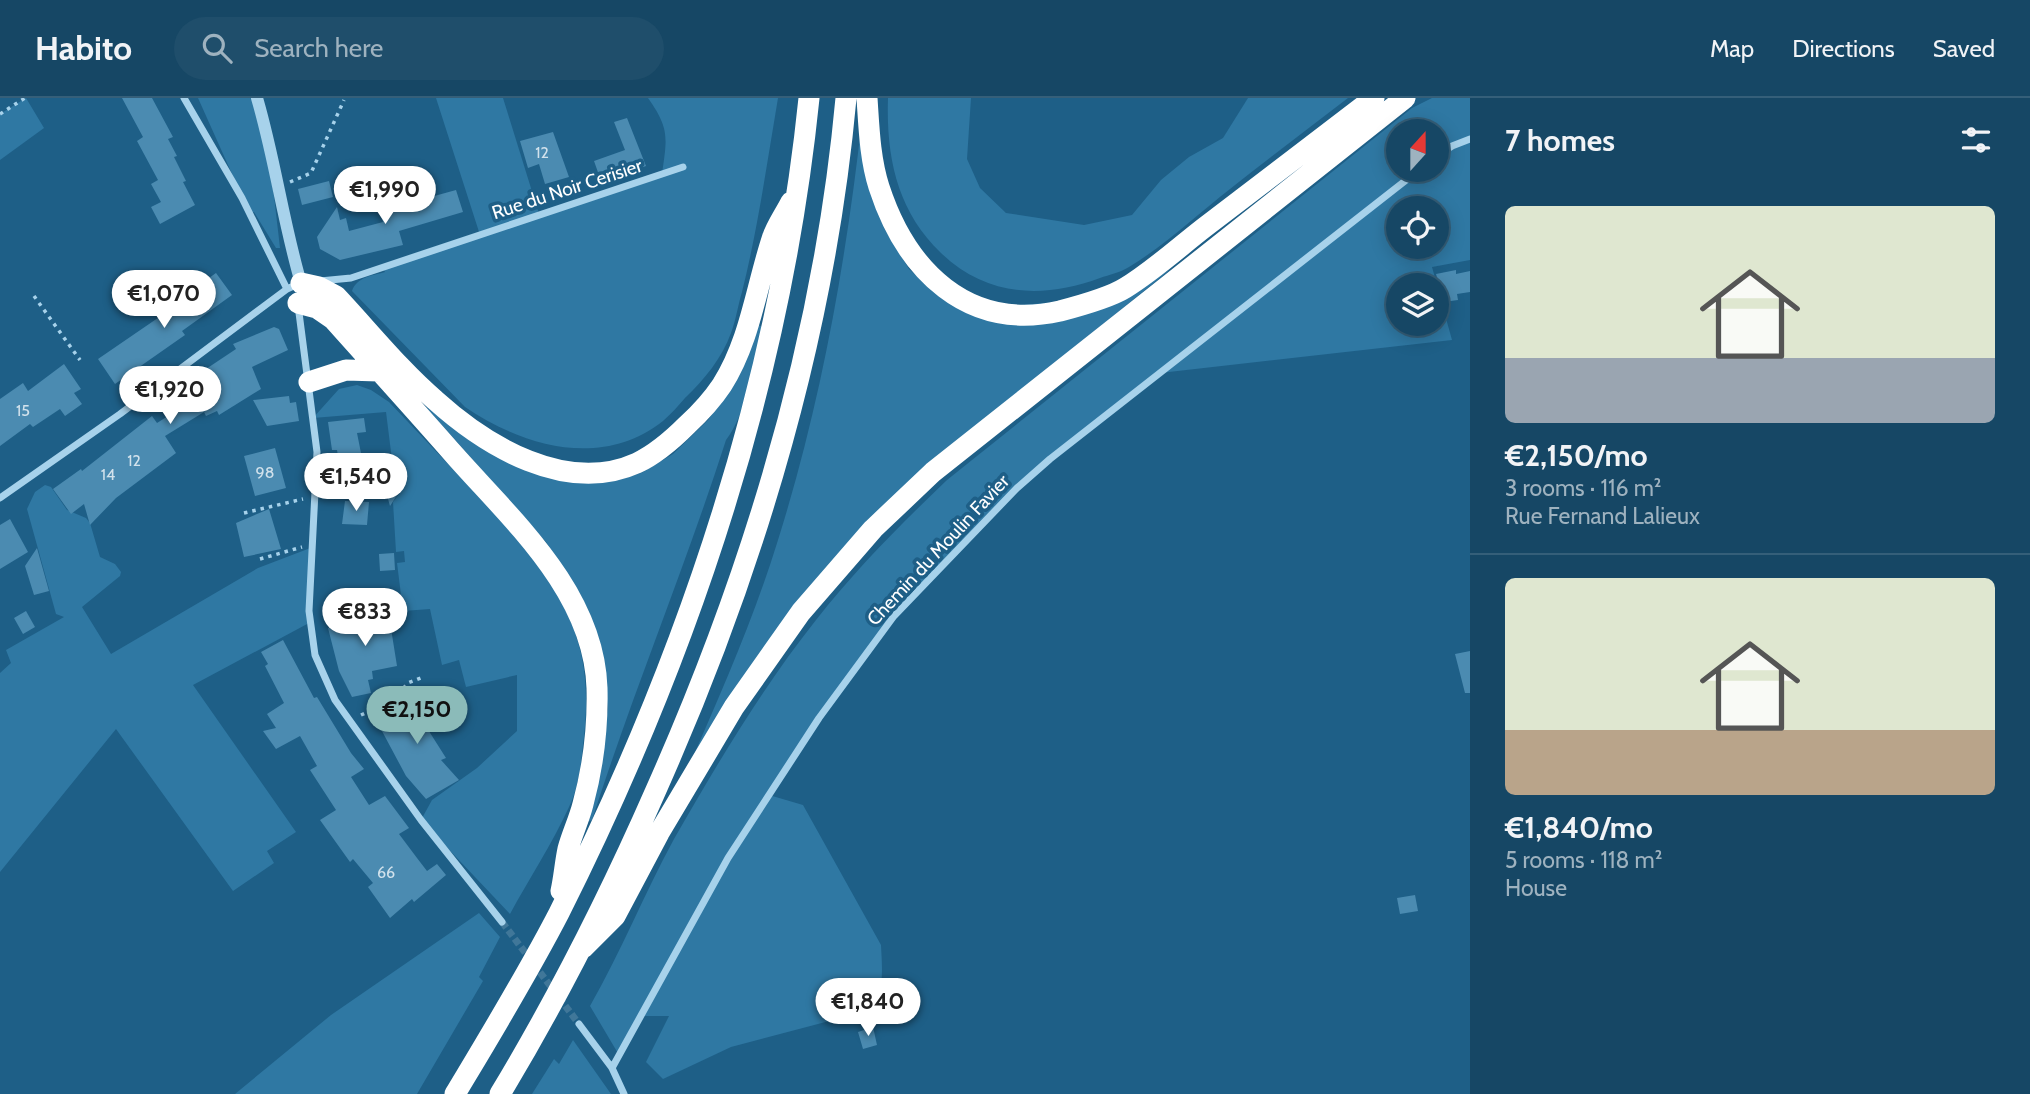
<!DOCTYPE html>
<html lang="en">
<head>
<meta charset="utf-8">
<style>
	:root { --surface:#164765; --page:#1f4e6b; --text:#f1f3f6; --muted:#9eb2bf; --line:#355f79; --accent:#8bbbb9 }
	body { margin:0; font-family:Cabin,sans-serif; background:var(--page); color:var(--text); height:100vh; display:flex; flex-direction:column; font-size:26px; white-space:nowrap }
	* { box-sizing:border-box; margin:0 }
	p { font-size:23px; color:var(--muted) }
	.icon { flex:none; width:38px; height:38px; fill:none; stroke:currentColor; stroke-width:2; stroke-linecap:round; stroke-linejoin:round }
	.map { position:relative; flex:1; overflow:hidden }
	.panel { display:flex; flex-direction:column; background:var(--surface); width:560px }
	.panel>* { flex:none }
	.needle { width:46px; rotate:21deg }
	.fabs { position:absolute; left:1386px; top:21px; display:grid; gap:14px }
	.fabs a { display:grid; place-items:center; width:63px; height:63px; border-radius:50%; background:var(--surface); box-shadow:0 4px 18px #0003,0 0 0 2px var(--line); font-size:35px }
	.price { position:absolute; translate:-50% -60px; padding:0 16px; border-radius:24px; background:#fff; color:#222; font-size:23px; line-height:46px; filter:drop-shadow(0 2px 4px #0008) }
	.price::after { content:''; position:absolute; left:50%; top:42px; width:21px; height:16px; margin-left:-10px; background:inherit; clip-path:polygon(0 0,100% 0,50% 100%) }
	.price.on { background:var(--accent); color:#111 }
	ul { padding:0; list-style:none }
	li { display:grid; align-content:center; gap:14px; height:371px; padding:0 35px }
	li+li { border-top:2px solid var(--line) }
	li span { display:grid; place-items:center; height:217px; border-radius:10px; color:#555 }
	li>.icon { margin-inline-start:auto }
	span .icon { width:126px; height:126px; fill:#fffc; stroke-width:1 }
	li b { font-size:30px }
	h2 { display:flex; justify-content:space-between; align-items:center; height:84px; padding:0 35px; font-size:30px }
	header { display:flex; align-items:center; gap:42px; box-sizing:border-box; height:98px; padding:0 35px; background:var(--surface); border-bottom:2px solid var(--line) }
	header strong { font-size:33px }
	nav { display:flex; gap:38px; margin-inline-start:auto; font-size:24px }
	.search { width:490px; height:63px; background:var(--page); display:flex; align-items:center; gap:18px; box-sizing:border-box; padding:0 24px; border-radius:38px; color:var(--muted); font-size:26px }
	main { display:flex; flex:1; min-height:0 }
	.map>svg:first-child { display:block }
	.green { fill:#2f78a3; fill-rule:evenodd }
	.building { fill:#4b8bb1 }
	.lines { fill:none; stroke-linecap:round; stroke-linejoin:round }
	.minor-tunnel { stroke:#407799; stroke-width:7; stroke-dasharray:7 3.5; stroke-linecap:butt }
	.path { stroke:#a7d2eb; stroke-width:3.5; stroke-dasharray:3.5 5; stroke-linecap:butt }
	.minor { stroke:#a7d2eb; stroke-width:7 }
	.tertiary { stroke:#a7d2eb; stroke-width:12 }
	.motorway { stroke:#fff; stroke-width:21 }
	.labels { text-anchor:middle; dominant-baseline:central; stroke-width:7; stroke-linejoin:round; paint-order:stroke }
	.number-label { font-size:16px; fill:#d2e2ec }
	.street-label { font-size:19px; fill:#fff; stroke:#1e5f87 }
</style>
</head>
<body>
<header>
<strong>Habito</strong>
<div class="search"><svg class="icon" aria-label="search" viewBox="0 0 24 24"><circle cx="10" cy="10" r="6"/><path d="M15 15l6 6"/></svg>Search here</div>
<nav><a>Map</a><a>Directions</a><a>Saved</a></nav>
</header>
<main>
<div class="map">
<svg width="1470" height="996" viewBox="0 0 1470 996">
	<rect width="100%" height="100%" fill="#1e5f87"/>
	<path class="green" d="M 26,0 L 44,30 L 0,62 L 0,16 Z
		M 198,0 L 257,0 L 274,98 L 280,150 L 276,150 L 254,114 L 250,116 Z
		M 436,0 L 503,0 L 539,116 L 662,76 C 667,40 670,31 648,0 L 778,0 C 767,65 758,130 742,194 C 738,207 736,222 731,235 C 722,260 704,282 685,300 C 678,308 671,316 663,323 C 602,371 524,349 465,309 L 352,193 C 357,179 371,178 385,174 L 383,169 L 480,137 Z
		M 888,0 L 971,0 L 967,61 L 980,90 L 1006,115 L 1084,127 L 1132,117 L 1161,82 L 1189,59 L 1223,40 L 1248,0 L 1348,0 C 1309,30 1269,60 1230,91 C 1198,116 1164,148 1129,169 C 1121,174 1109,177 1100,180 C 1043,201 987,199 941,155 C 897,113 886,59 888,0 Z
		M 1432,0 L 1470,0 L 1470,162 L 1432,169 L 1437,187 L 1398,187 L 1398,226 L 1437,226 L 1437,188 L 1452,242 L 1160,275 L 1050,361 L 894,518 L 769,697 L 803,707 L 881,847 C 882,869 885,895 871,912 L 731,949 L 663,981 L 646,964 L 669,918 L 641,918 L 619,957 L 590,908 C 621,854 644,796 674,741 C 717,666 762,590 816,522 C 856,471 901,426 947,382 L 1412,10 ZM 1398,33 L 1437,33 L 1437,72 L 1398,72 ZM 1398,110 L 1437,110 L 1437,149 L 1398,149 Z
		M 862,21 L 870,93 L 884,130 L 909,171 L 933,193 L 963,212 L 1124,198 L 1171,171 L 929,367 L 867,425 L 793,508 L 728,606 L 680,689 C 715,608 752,527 778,442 C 821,305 846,164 862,21 Z
		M 757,226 L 762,229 C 756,262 746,317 726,342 C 685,470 633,594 592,722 L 585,725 L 601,662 L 608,611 L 600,548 L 591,518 L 579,494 L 546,444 L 425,308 L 476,341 L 595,384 L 621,381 L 641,375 L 673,356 L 708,322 L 727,296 Z
		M 357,287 L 371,292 L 389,304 L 527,449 C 576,518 594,562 583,647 C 581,667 578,691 569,709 C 552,746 529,781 510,816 L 421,722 L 432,702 L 477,670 L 517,633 L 517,577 L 466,589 L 459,562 L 442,567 L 430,511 L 403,513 L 397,465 L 405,464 L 404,453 L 396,454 L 393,404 L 404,389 L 393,370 L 386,314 L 313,320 L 339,291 Z
		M 45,387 L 51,389 L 67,412 L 86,420 L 90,425 L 100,459 L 115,466 L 121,474 L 120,478 L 82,509 L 111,556 L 258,470 L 313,449 L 309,525 L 193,587 L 296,734 L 267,753 L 274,765 L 233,793 L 116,631 L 0,774 L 0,575 L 11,565 L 6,552 L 64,519 L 56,516 L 27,411 L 35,394 Z
		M 479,815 L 500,839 L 479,879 L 483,883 L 417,996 L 235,996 L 331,917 Z
		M 573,942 L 611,996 L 532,996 L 554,961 L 559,966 Z"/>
	<path class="building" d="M 122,0 L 152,0 L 173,39 L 168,41 L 177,58 L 174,59 L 186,83 L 183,84 L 195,107 L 160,126 L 151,109 L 161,104 L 151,86 L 158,82 L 137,43 L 143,39 Z
		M 627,20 L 646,68 L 621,77 L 620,72 L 600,80 L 594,63 L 625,52 L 614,24 Z
		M 553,34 L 569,79 L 545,86 L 539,66 L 528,70 L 520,43 Z
		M 329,83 L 333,99 L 302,107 L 298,91 Z
		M 456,92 L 463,114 L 399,133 L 403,147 L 340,162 L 320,151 L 317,139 L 337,109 L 340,122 L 346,120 L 349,133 L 383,124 L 379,108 L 392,104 L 393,108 L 409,105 Z
		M 1456,172 L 1456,176 L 1470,173 L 1470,194 L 1457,196 L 1458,202 L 1444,204 L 1436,176 Z
		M 216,175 L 232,197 L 182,233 L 185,237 L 115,286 L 98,261 L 187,200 L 185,197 Z
		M 274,229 L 279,231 L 288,252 L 252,269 L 261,291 L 219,317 L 217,313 L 206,318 L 204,314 L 165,338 L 176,355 L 116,400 L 90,427 L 84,406 L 71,416 L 53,391 L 81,371 L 82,373 L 152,318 L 157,325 L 179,311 L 170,295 L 236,251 L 233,246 Z
		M 64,266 L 81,291 L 74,295 L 82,306 L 65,318 L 60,311 L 33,329 L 30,326 L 0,348 L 0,301 L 23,285 L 28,293 Z
		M 289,298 L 290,305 L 296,304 L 299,323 L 267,328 L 253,302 Z
		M 364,320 L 366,334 L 357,335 L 361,355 L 338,358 L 337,352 L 332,352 L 328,324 Z
		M 275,350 L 286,390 L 255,398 L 244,358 Z
		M 380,372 L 403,388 L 390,408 Z
		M 345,403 L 369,404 L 367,427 L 342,426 Z
		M 269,411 L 281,451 L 244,459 L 236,425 Z
		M 10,421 L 28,454 L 0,471 L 0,427 Z
		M 37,450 L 49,493 L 34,497 L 25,468 Z
		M 394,455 L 395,472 L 380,473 L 379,456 Z
		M 398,499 L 400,517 L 389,518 L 397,568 L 372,573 L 373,581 L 368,582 L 371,595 L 352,599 L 339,573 L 328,530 L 384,518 L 382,502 Z
		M 26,513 L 35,529 L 23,536 L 14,520 Z
		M 283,542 L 314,600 L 317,599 L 351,655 L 364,671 L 351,679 L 369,707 L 385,698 L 409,730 L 399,736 L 417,760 L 427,773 L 437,766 L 446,777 L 414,804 L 412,801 L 390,820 L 368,789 L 373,785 L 353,761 L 350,764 L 320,722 L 336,712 L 310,672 L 317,668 L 300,638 L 276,651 L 263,633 L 276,630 L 267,616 L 284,605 L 265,568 L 268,566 L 261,554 Z
		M 1470,553 L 1470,595 L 1465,595 L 1455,556 Z
		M 426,597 L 437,619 L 431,622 L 434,627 L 427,630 L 446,660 L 441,662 L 459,682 L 426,701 L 406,678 L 375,620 Z
		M 1415,797 L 1418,813 L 1400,816 L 1397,800 Z
		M 873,929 L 877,947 L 863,951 L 858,934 Z"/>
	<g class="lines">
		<path class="minor-tunnel" d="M 502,824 L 579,926"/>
		<path class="path" d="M 0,16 L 25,0
			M 290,84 L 311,75 L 344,2
			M 34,198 L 80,262
			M 244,415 L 303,401
			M 260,461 L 302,449
			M 361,617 L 392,603 L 408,585 L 423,579"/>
		<path class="minor" d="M 184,0 L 242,100 L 287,191
			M 1437,58 L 1452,48 L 1470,41
			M 320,183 L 351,180 L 683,69
			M 298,207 L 317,354 L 309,513 L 315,557 L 335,602 L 421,722 L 502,824
			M 0,400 L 120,316 L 287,191 L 298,186
			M 579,926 L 612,970 L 624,996
			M 612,970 L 728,760 L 819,620 L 894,518 L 1017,390 L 1050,361 L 1419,72"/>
		<path class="tertiary" d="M 257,0 C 275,61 283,124 301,185"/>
		<path class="motorway" d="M 867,0 C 869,30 870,61 879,89 C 906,172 967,234 1060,213 C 1079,208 1109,200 1125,190 C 1153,173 1179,149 1205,129 C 1261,86 1318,43 1374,0
			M 301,185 L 319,189 L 336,198 C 368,232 399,271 435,302 C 486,348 566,397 637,365 C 656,356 672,342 687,327 C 700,315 712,302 722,287 C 750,243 756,190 772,141 C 776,128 785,116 791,104
			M 298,205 L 317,210 L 333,221 C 374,267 416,313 457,360 C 515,425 594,496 597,590 C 598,629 593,669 583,706 C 579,722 572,736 568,751 C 565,765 564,780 561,793
			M 309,284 L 346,272 L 379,273
			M 583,850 L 615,818 L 659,735 L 734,609 L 801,514 L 873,431 L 933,374 L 1405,0
			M 455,996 C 491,936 527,877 559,815 C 687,560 780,285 809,0
			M 500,996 C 559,898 610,797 656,692 C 754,472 824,241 846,0"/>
	</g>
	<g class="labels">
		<g class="number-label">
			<text x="542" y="54">12</text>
			<text x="23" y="312">15</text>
			<text x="134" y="362">12</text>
			<text x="265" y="374">98</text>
			<text x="108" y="376">14</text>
			<text x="386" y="774">66</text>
		</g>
		<g class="street-label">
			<text transform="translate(567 91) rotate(-18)">Rue du Noir Cerisier</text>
			<text transform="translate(938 452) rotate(-47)">Chemin du Moulin Favier</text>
		</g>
	</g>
</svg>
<div class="fabs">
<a><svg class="needle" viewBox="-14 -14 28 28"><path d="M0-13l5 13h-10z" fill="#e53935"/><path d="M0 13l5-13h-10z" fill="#9eb2bf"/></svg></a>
<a><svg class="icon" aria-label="locate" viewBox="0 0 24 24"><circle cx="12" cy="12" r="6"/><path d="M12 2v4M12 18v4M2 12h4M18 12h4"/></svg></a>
<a><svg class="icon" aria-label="layers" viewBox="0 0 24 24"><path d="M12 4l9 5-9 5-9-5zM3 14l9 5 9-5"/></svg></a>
</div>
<b class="price" style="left:385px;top:128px">€1,990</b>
<b class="price" style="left:164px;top:232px">€1,070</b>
<b class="price" style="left:170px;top:328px">€1,920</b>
<b class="price" style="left:356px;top:415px">€1,540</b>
<b class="price" style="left:365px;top:550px">€833</b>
<b class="price on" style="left:417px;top:648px">€2,150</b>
<b class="price" style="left:868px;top:940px">€1,840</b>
</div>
<section class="panel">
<h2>7 homes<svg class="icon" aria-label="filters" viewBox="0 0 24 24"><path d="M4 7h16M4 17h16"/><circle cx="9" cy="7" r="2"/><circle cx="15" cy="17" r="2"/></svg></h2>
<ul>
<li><span style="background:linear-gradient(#dfe7d0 70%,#9aa5b1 0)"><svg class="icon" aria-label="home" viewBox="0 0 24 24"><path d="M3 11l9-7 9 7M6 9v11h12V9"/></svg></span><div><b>€2,150/mo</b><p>3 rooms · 116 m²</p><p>Rue Fernand Lalieux</p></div></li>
<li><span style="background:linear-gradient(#dfe7d0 70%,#b9a48a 0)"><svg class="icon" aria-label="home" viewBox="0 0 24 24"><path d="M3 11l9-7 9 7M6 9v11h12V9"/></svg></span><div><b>€1,840/mo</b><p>5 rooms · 118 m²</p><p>House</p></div></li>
</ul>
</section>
</main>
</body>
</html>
